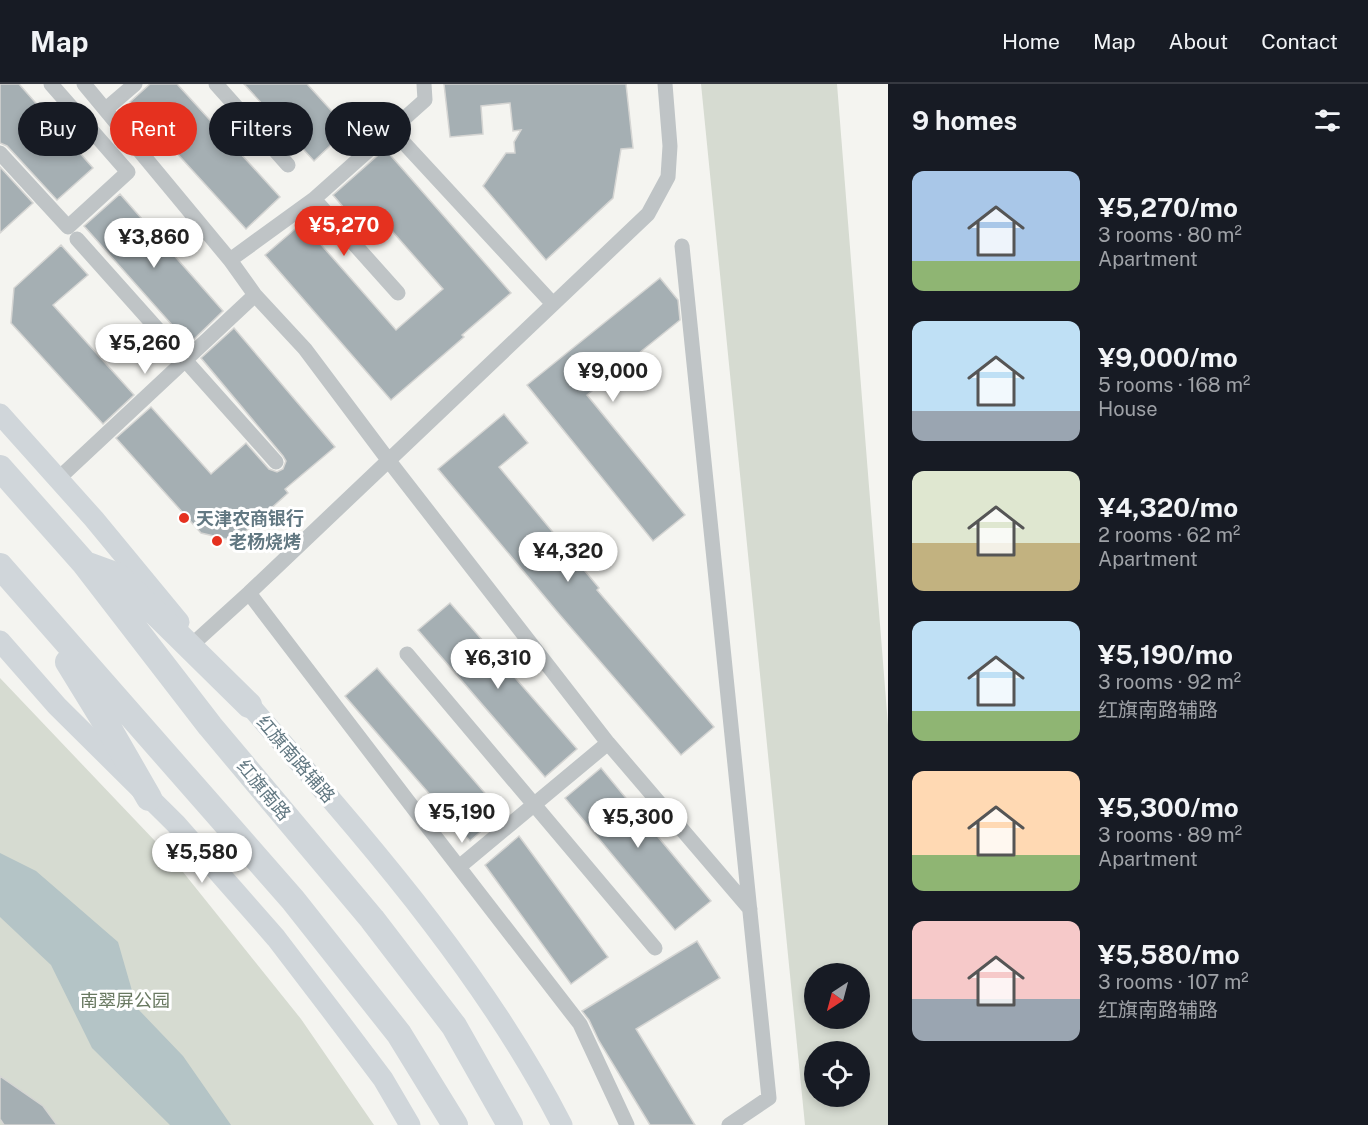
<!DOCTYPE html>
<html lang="en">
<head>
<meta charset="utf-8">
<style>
	:root { --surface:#171b24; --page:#20242c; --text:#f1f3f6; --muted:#9ea1a6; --line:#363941; --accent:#e5311f }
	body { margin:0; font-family:"Public Sans","Noto Sans SC",sans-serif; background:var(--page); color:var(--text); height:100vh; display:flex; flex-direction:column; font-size:22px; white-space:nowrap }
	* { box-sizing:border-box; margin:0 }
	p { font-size:20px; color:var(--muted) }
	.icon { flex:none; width:33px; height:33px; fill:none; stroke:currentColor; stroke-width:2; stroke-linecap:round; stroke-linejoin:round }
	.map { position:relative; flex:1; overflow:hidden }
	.sheet { display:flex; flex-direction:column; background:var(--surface); width:480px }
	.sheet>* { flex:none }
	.top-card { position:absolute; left:18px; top:18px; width:570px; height:54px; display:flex; gap:12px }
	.needle { width:39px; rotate:216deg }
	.controls { position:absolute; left:804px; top:879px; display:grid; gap:12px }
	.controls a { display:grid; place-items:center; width:66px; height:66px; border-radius:50%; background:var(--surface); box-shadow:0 3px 9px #0003; font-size:30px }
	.price { position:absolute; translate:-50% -51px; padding:0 14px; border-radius:21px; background:#fff; color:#222; font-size:20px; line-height:39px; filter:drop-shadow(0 2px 3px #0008) }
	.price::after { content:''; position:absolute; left:50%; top:36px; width:18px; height:14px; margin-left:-9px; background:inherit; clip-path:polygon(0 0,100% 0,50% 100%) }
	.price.selected { background:var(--accent); color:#fff }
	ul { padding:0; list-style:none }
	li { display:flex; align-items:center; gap:18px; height:150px; padding:0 24px }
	li span { display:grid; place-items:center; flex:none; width:168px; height:120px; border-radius:12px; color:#555 }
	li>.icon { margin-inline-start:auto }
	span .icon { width:72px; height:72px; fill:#fffc; stroke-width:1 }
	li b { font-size:26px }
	h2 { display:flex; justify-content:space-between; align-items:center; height:72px; padding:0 24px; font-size:26px }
	.pill { padding:0 21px; border-radius:27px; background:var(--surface); box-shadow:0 3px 9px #0003; font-size:21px; line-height:54px }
	.pill.selected { background:var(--accent); color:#fff }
	header { display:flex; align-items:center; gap:36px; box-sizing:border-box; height:84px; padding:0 30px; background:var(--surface); border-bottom:2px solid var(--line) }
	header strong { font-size:28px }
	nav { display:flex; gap:33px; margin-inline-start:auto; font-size:21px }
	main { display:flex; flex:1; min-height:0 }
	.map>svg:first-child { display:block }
	.green { fill:#d6dbd1; fill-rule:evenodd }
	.water { fill:#b4c4c6 }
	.building { fill:#a5afb3; stroke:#d5d5d3; stroke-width:1.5 }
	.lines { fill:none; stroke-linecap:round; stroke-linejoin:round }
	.minor { stroke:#bfc4c6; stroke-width:15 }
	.secondary { stroke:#d0d6da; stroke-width:21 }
	.trunk { stroke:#d0d6da; stroke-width:26 }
	.poi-dot { fill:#e5311f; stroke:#fff; stroke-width:2 }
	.labels { text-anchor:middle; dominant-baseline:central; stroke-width:6; stroke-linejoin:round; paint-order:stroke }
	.poi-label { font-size:18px; font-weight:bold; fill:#627882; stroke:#fff; text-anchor:start }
	.street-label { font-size:18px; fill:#627882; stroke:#fff }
	.park-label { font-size:18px; fill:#697961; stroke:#fff }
</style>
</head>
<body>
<header>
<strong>Map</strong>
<nav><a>Home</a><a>Map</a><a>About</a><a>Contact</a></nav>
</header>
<main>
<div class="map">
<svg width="888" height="1041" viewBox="0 0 888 1041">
	<rect width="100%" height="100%" fill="#f4f4f0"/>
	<path class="green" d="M 701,0 L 837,0 L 888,641 L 888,1041 L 805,1041 ZM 814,890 L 860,890 L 860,934 L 814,934 ZM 814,968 L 860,968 L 860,1012 L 814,1012 Z
		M 0,594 L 175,778 L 301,935 L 374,1041 L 0,1041 Z"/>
	<path class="water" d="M 0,769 L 36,787 L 118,858 L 137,924 L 183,972 L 231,1041 L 170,1041 L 92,964 L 51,881 L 0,833 Z"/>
	<path class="building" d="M 0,0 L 19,0 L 93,84 L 57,116 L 7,62 L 0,59 Z
		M 150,0 L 177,0 L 280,113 L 246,145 L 130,18 Z
		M 244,0 L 307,0 L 348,45 L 314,77 Z
		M 444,0 L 626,0 L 633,64 L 621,65 L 613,114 L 546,176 L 483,102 L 506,69 L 515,69 L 514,58 L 521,46 L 513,47 L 510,19 L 481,22 L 483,50 L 450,53 Z
		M 385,65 L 511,209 L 462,251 L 464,253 L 391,316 L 265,171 L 302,139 L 396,246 L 443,205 L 371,123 L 355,137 L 333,111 Z
		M 0,83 L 33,119 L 0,149 Z
		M 120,110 L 223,227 L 189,260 L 84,142 Z
		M 61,161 L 88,191 L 53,221 L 134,311 L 103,340 L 11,239 L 14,204 Z
		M 660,194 L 678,216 L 680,236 L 587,311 L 685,431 L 653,457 L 527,301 Z
		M 234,244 L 335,363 L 285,405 L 288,409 L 235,457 L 201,449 L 116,354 L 151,323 L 211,390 L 246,359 L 269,385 L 277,388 L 283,385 L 286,377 L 283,372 L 201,274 Z
		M 504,330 L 528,359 L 499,383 L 599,504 L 597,506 L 714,643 L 681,671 L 560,531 L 438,385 Z
		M 450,519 L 577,665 L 545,693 L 418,546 Z
		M 377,584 L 502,729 L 470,757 L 345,612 Z
		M 601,684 L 711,817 L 675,846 L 565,714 Z
		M 519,752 L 608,873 L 571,900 L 485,781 Z
		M 697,857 L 720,894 L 636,945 L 695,1041 L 650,1041 L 599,957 L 589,936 L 582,927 Z
		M 0,992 L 43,1022 L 57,1041 L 4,1041 L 0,1035 Z"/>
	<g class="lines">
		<path class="minor" d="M 84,0 L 230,176 L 255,211 L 305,265 L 389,377 L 608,659 L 750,825
			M 216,0 L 288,81
			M 106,25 L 135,0
			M 392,46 L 553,220
			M 0,69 L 68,143 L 128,88 L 51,0
			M 314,115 L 398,209
			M 77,155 L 276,378
			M 682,162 L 769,1014 L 729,1041
			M 230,176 L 314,115 L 425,16 L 424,0
			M 58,395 L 255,211
			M 249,509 L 427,742 L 580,940 L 627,1041
			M 195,558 L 249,509 L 648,130 L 668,93 L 670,62 L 665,0
			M 407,570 L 655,864
			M 459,783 L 608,659"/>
		<path class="secondary" d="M 0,330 L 94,435 L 179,538
			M 0,557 L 57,622 L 176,740 L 276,854 L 331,926 L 383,995 L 410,1041
			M 240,610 C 357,746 479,879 562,1041"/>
		<path class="trunk" d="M 0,384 L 85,480 L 210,642 L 372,835 L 454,942 L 510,1041
			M 85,480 L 118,492 L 249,621
			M 0,482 L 293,816 L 399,950 L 455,1041
			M 68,578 L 111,648 L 149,714"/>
	</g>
	<g class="poi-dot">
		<circle cx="184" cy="434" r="6"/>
		<circle cx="217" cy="457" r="6"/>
	</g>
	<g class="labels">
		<g class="poi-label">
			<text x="196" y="434">天津农商银行</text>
			<text x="229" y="457">老杨烧烤</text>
		</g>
		<g class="street-label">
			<text transform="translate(296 675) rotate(49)">红旗南路辅路</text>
			<text transform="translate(264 706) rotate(50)">红旗南路</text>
		</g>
		<g class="park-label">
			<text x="125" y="916">南翠屏公园</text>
		</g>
	</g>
</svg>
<div class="controls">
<a><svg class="needle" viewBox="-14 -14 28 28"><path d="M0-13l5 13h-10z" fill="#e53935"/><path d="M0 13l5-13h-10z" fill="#9ea1a6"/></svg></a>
<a><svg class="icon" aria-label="locate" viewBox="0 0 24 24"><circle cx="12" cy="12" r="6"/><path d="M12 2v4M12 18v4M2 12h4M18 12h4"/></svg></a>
</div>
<b class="price selected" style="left:344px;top:173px">¥5,270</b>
<b class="price" style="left:154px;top:185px">¥3,860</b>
<b class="price" style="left:145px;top:291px">¥5,260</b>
<b class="price" style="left:613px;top:319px">¥9,000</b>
<b class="price" style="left:568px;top:499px">¥4,320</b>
<b class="price" style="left:498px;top:606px">¥6,310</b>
<b class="price" style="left:462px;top:760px">¥5,190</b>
<b class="price" style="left:638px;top:765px">¥5,300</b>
<b class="price" style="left:202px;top:800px">¥5,580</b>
<div class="top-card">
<a class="pill">Buy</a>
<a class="pill selected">Rent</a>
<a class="pill">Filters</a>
<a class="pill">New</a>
</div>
</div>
<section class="sheet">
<h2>9 homes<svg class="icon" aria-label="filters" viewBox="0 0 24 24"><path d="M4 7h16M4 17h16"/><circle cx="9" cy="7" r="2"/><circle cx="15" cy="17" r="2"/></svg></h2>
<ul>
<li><span style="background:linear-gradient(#a9c7e8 75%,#8fb573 0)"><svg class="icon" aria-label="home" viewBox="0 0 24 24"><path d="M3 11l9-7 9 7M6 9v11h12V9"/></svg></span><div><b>¥5,270/mo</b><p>3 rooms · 80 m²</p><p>Apartment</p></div></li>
<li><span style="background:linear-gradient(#bfe0f5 75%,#9aa5b1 0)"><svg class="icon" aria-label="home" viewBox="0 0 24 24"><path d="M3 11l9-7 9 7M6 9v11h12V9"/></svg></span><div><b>¥9,000/mo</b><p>5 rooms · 168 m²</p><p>House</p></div></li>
<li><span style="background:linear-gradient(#dfe7d0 60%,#c2b280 0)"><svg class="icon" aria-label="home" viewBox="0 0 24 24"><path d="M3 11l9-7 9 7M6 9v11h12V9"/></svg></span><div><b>¥4,320/mo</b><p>2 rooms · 62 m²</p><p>Apartment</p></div></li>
<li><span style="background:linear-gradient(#bfe0f5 75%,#8fb573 0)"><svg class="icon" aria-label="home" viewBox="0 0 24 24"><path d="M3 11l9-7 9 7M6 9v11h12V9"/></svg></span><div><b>¥5,190/mo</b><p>3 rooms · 92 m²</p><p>红旗南路辅路</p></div></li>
<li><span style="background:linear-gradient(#ffd9b3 70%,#8fb573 0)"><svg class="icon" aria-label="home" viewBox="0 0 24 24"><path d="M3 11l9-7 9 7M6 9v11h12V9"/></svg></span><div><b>¥5,300/mo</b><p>3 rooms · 89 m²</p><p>Apartment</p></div></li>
<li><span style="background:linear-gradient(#f6c9c9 65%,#9aa5b1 0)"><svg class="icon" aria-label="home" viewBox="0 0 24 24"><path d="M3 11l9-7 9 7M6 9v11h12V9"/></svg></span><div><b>¥5,580/mo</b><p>3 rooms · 107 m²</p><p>红旗南路辅路</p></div></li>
</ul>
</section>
</main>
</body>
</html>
